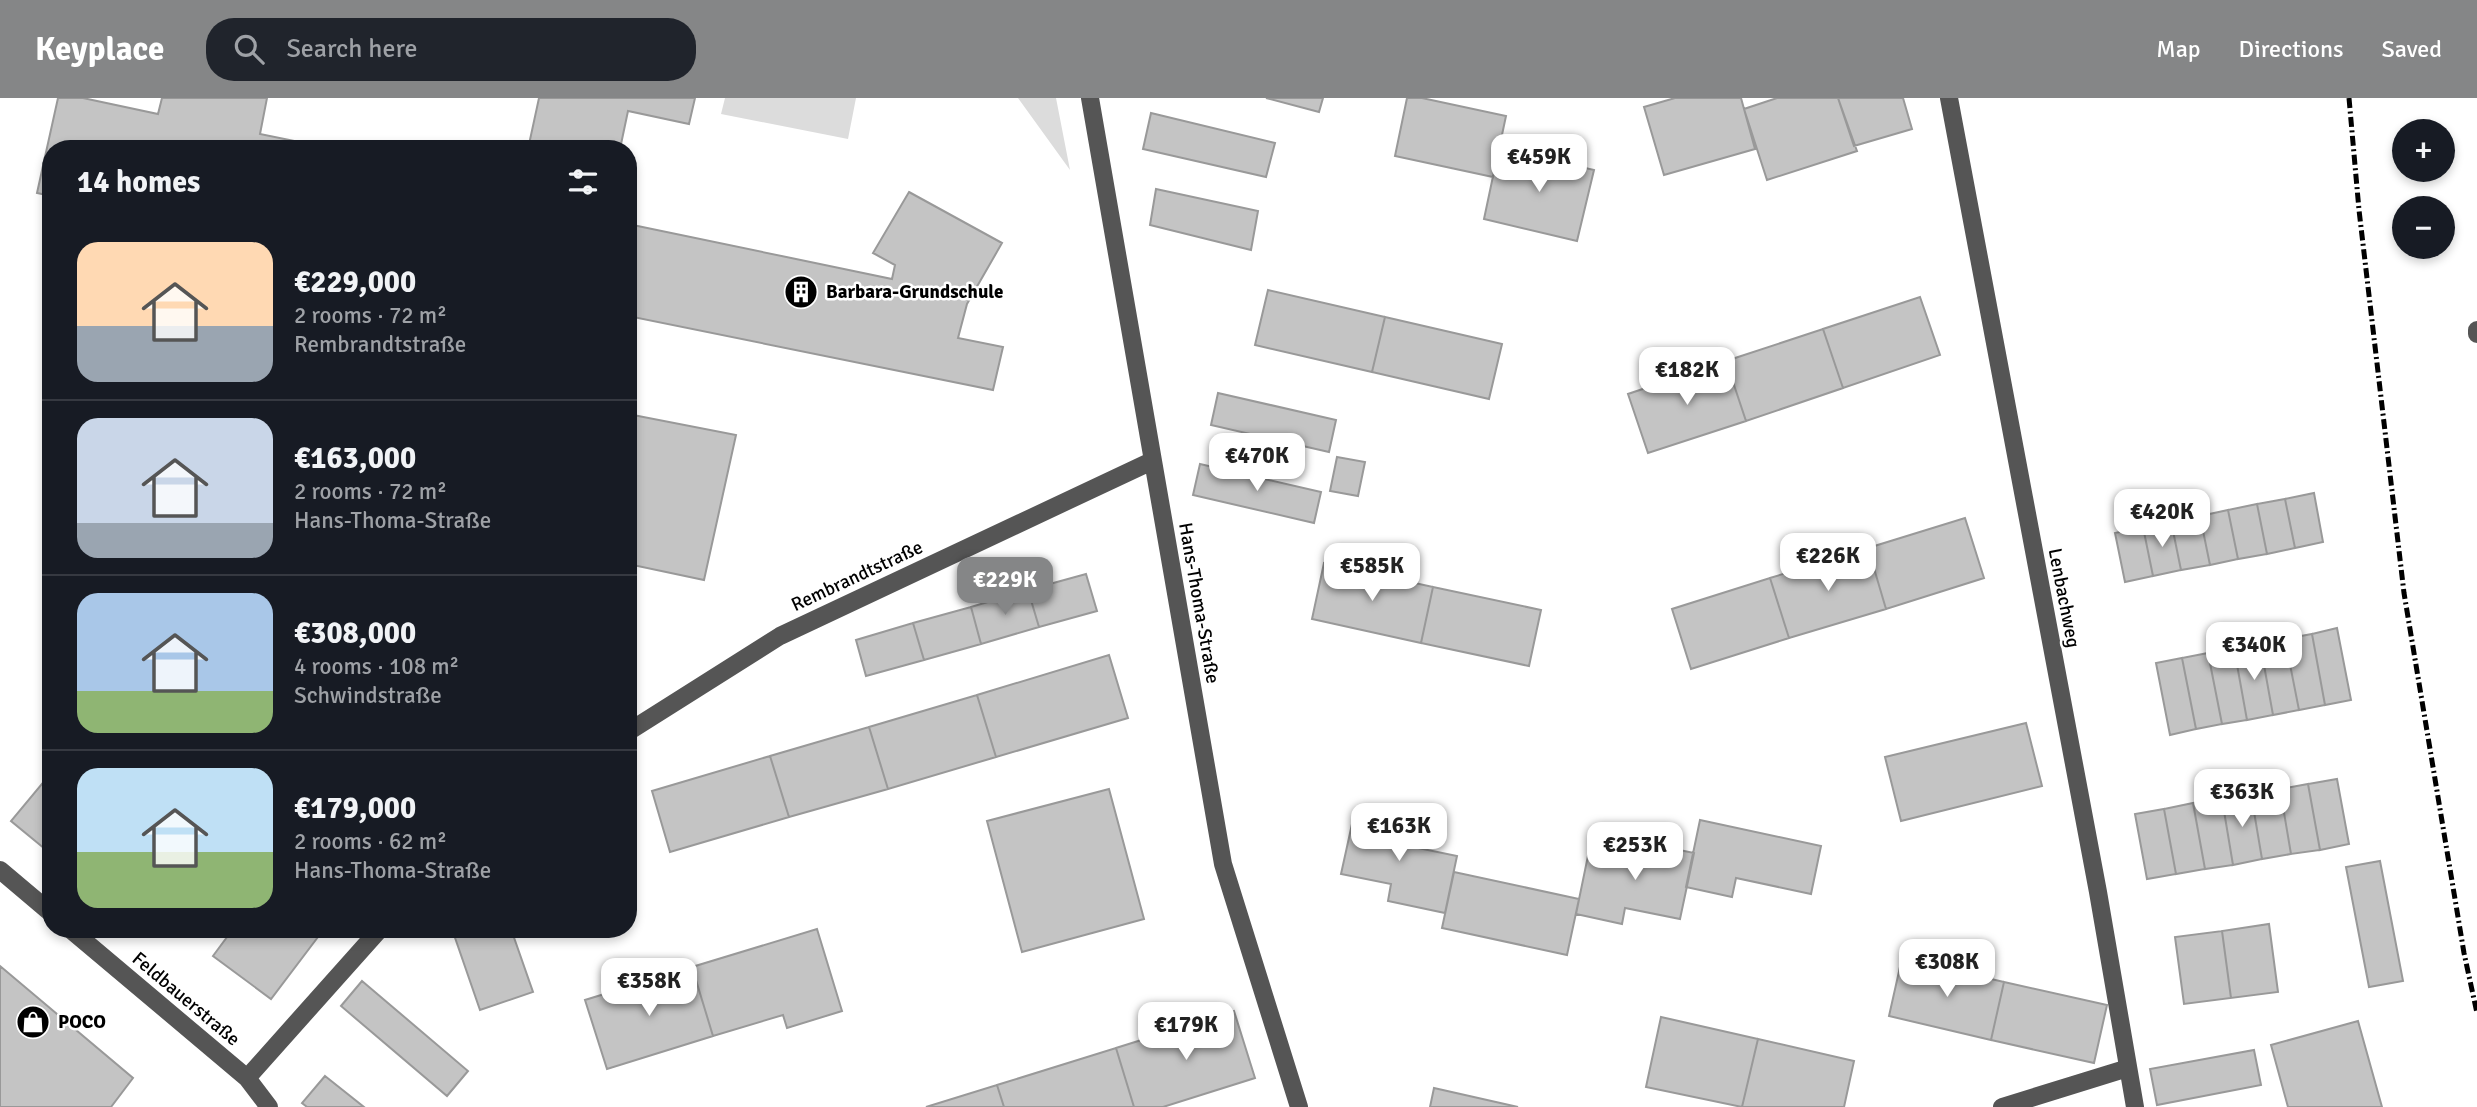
<!DOCTYPE html>
<html lang="en">
<head>
<meta charset="utf-8">
<style>
	:root { --surface:#171b24; --page:#20242c; --text:#f1f3f6; --muted:#9ea1a6; --line:#363941; --accent:#858687 }
	body { margin:0; font-family:Signika,sans-serif; background:var(--page); color:var(--text); height:100vh; display:flex; flex-direction:column; font-size:26px; white-space:nowrap }
	* { box-sizing:border-box; margin:0 }
	p { font-size:23px; color:var(--muted) }
	.icon { flex:none; width:38px; height:38px; fill:none; stroke:currentColor; stroke-width:2; stroke-linecap:round; stroke-linejoin:round }
	.map { position:relative; flex:1; overflow:hidden }
	.sheet { position:absolute; left:42px; top:42px; width:595px; height:798px; display:flex; flex-direction:column; background:var(--surface); border-radius:28px; box-shadow:0 4px 10px #0003 }
	.sheet>* { flex:none }
	.tools { position:absolute; left:2392px; top:21px; display:grid; gap:14px }
	.tools a { display:grid; place-items:center; width:63px; height:63px; border-radius:50%; background:var(--surface); box-shadow:0 4px 10px #0003; font-size:35px }
	.price { position:absolute; translate:-50% -60px; padding:0 16px; border-radius:14px; background:#fff; color:#222; font-size:23px; line-height:46px; filter:drop-shadow(0 2px 4px #0008) }
	.price::after { content:''; position:absolute; left:50%; top:42px; width:21px; height:16px; margin-left:-10px; background:inherit; clip-path:polygon(0 0,100% 0,50% 100%) }
	.price.active { background:var(--accent); color:#fff }
	ul { padding:0; list-style:none }
	li { display:flex; align-items:center; gap:21px; height:175px; padding:0 35px }
	li+li { border-top:2px solid var(--line) }
	li span { display:grid; place-items:center; flex:none; width:196px; height:140px; border-radius:21px; color:#555 }
	li>.icon { margin-inline-start:auto }
	span .icon { width:84px; height:84px; fill:#fffc; stroke-width:1 }
	li b { font-size:30px }
	h2 { display:flex; justify-content:space-between; align-items:center; height:84px; padding:0 35px; font-size:30px }
	header { display:flex; align-items:center; gap:42px; box-sizing:border-box; height:98px; padding:0 35px; background:var(--accent); color:#fff }
	header strong { font-size:33px }
	nav { display:flex; gap:38px; margin-inline-start:auto; font-size:24px }
	.search { width:490px; height:63px; background:var(--page); display:flex; align-items:center; gap:18px; box-sizing:border-box; padding:0 24px; border-radius:28px; color:var(--muted); font-size:26px }
	.map>svg:first-child { display:block }
	.green { fill:#dcdcdc }
	.building { fill:#c4c4c4; stroke:#999; stroke-width:2 }
	.lines { fill:none; stroke-linecap:round; stroke-linejoin:round }
	.minor { stroke:#555; stroke-width:18 }
	.rail { stroke:#000; stroke-width:5; stroke-dasharray:10 3.5 2 3.5; stroke-linecap:butt }
	.labels { text-anchor:middle; dominant-baseline:central; stroke-width:5; stroke-linejoin:round; paint-order:stroke }
	.poi-label { font-size:19px; font-weight:bold; fill:#000; stroke:#fff; text-anchor:start }
	.street-label { font-size:19px; fill:#000; stroke:#fff }
</style>
</head>
<body>
<header>
<strong>Keyplace</strong>
<div class="search"><svg class="icon" aria-label="search" viewBox="0 0 24 24"><circle cx="10" cy="10" r="6"/><path d="M15 15l6 6"/></svg>Search here</div>
<nav><a>Map</a><a>Directions</a><a>Saved</a></nav>
</header>
<div class="map">
<svg width="2477" height="1009" viewBox="0 0 2477 1009">
	<rect width="100%" height="100%" fill="#fff"/>
	<path class="green" d="M 725,0 L 856,0 L 848,41 L 721,16 Z
		M 1018,0 L 1056,0 L 1070,72 Z"/>
	<path class="building" d="M 58,0 L 83,0 L 158,16 L 162,0 L 267,0 L 260,36 L 314,47 L 313,51 L 51,51 L 51,98 L 37,95 Z
		M 539,0 L 695,0 L 689,26 L 628,13 L 620,51 L 528,51 Z
		M 1266,0 L 1323,0 L 1319,14 Z
		M 1407,0 L 1422,0 L 1506,18 L 1493,79 L 1395,58 Z
		M 1675,0 L 1741,0 L 1755,51 L 1664,77 L 1644,9 Z
		M 1777,0 L 1838,0 L 1857,53 L 1767,82 L 1744,11 Z
		M 1838,0 L 1903,0 L 1912,31 L 1854,48 Z
		M 1151,15 L 1275,45 L 1266,79 L 1143,51 Z
		M 1499,50 L 1594,72 L 1577,143 L 1484,121 Z
		M 1156,91 L 1258,113 L 1251,152 L 1150,127 Z
		M 909,94 L 1002,145 L 967,206 L 958,240 L 1003,249 L 993,292 L 628,218 L 628,126 L 892,181 L 895,167 L 873,155 Z
		M 1268,192 L 1385,219 L 1372,274 L 1255,247 Z
		M 1920,199 L 1940,257 L 1843,290 L 1823,231 Z
		M 1385,219 L 1502,246 L 1489,301 L 1372,274 Z
		M 1823,231 L 1843,290 L 1746,323 L 1726,263 Z
		M 1726,263 L 1746,323 L 1648,355 L 1628,296 Z
		M 1218,295 L 1336,322 L 1329,354 L 1211,327 Z
		M 628,316 L 736,337 L 704,482 L 628,466 Z
		M 1337,359 L 1365,364 L 1358,398 L 1330,393 Z
		M 1200,366 L 1321,394 L 1314,425 L 1193,397 Z
		M 2314,395 L 2323,444 L 2295,450 L 2285,401 Z
		M 2285,401 L 2295,450 L 2267,456 L 2257,406 Z
		M 2257,406 L 2267,456 L 2238,461 L 2228,412 Z
		M 2228,412 L 2238,461 L 2210,467 L 2200,418 Z
		M 2200,418 L 2210,467 L 2181,472 L 2171,423 Z
		M 1965,420 L 1984,480 L 1886,511 L 1868,450 Z
		M 2171,423 L 2181,472 L 2153,478 L 2143,429 Z
		M 2143,429 L 2153,478 L 2125,484 L 2115,435 Z
		M 1868,450 L 1886,511 L 1789,540 L 1770,480 Z
		M 1324,465 L 1433,489 L 1421,545 L 1312,521 Z
		M 1086,476 L 1097,513 L 1039,529 L 1028,492 Z
		M 1770,480 L 1789,540 L 1691,571 L 1672,511 Z
		M 1433,489 L 1541,512 L 1529,568 L 1421,545 Z
		M 1028,492 L 1039,529 L 981,546 L 971,509 Z
		M 971,509 L 981,546 L 924,562 L 913,525 Z
		M 913,525 L 924,562 L 866,578 L 856,542 Z
		M 2337,530 L 2351,602 L 2325,607 L 2312,536 Z
		M 2312,536 L 2325,607 L 2299,612 L 2285,541 Z
		M 2285,541 L 2299,612 L 2273,617 L 2260,545 Z
		M 2260,545 L 2273,617 L 2247,622 L 2234,550 Z
		M 2234,550 L 2247,622 L 2222,626 L 2208,555 Z
		M 2208,555 L 2222,626 L 2196,631 L 2182,560 Z
		M 1109,557 L 1128,620 L 996,659 L 977,597 Z
		M 2182,560 L 2196,631 L 2170,637 L 2156,565 Z
		M 977,597 L 996,659 L 888,691 L 869,629 Z
		M 2026,625 L 2042,688 L 1901,723 L 1885,659 Z
		M 869,629 L 888,691 L 789,719 L 770,658 Z
		M 770,658 L 789,719 L 670,754 L 652,693 Z
		M 51,675 L 51,756 L 11,723 Z
		M 2337,681 L 2349,746 L 2320,752 L 2308,686 Z
		M 2308,686 L 2320,752 L 2291,756 L 2280,691 Z
		M 1109,691 L 1144,821 L 1022,854 L 987,723 Z
		M 2280,691 L 2291,756 L 2262,761 L 2251,696 Z
		M 2251,696 L 2262,761 L 2233,767 L 2222,701 Z
		M 2222,701 L 2233,767 L 2205,771 L 2193,705 Z
		M 2193,705 L 2205,771 L 2176,776 L 2164,711 Z
		M 2164,711 L 2176,776 L 2147,781 L 2135,716 Z
		M 1354,717 L 1422,731 L 1418,750 L 1457,758 L 1445,815 L 1388,803 L 1391,786 L 1341,776 Z
		M 1700,722 L 1821,748 L 1811,796 L 1736,780 L 1732,799 L 1686,789 Z
		M 1636,743 L 1694,755 L 1680,821 L 1625,810 L 1622,826 L 1576,816 L 1590,748 L 1632,758 Z
		M 2380,763 L 2403,883 L 2369,889 L 2346,769 Z
		M 1454,774 L 1579,801 L 1567,857 L 1442,830 Z
		M 2269,826 L 2278,894 L 2231,900 L 2222,833 Z
		M 233,831 L 316,831 L 321,835 L 271,901 L 213,858 Z
		M 452,831 L 511,831 L 533,894 L 480,912 Z
		M 817,831 L 842,913 L 787,930 L 783,917 L 713,938 L 692,869 Z
		M 2222,833 L 2231,900 L 2184,906 L 2175,839 Z
		M 1902,860 L 2004,884 L 1991,942 L 1889,918 Z
		M 0,868 L 133,980 L 111,1009 L 0,1009 Z
		M 692,869 L 713,938 L 607,971 L 585,902 Z
		M 362,883 L 468,973 L 447,998 L 341,908 Z
		M 2004,884 L 2107,907 L 2094,965 L 1991,942 Z
		M 1234,913 L 1255,980 L 1163,1009 L 1134,1009 L 1116,950 Z
		M 1661,919 L 1758,941 L 1742,1009 L 1646,989 Z
		M 2358,923 L 2382,1009 L 2288,1009 L 2271,947 Z
		M 1758,941 L 1854,963 L 1844,1009 L 1742,1009 Z
		M 1116,950 L 1134,1009 L 1004,1009 L 997,987 Z
		M 2254,952 L 2261,987 L 2157,1007 L 2150,971 Z
		M 325,978 L 364,1009 L 307,1009 L 302,1005 Z
		M 997,987 L 1004,1009 L 926,1009 Z
		M 1434,990 L 1518,1009 L 1430,1009 Z"/>
	<g class="lines">
		<path class="minor" d="M 1090,0 L 1223,766 L 1299,1009
			M 1949,0 L 2098,794 L 2135,1009
			M 2477,232 L 2477,236
			M 628,634 L 780,538 L 1152,363
			M 0,772 L 51,815
			M 70,831 L 247,980 L 269,1009
			M 247,980 L 380,831
			M 2002,1009 L 2128,970"/>
		<path class="rail" d="M 2349,0 L 2359,112 L 2404,495 L 2464,855 L 2477,915"/>
	</g>
	<defs>
		<symbol id="building-disc" viewBox="-11 -11 22 22"><circle r="9.5" fill="#000" stroke="#fff"/><path d="M-4-6H4V6H1V3H-1V6H-4ZM-2.5-4.3h1.7v1.8h-1.7ZM.8-4.3h1.7v1.8H.8ZM-2.5-1h1.7V.8h-1.7ZM.8-1h1.7V.8H.8Z" fill="#fff"/></symbol>
		<symbol id="shop-disc" viewBox="-11 -11 22 22"><circle r="9.5" fill="#000" stroke="#fff"/><path d="M-5-2.5h2.3a2.7 3.5 0 0 1 5.4 0H5L5.5 6h-11ZM-1.5-2.5h3a1.5 2.3 0 0 0-3 0Z" fill="#fff"/></symbol>
	</defs>
	<g fill-rule="evenodd">
		<use href="#building-disc" x="782" y="175" width="38" height="38"/>
		<use href="#shop-disc" x="14" y="905" width="38" height="38"/>
	</g>
	<g class="labels">
		<g class="poi-label">
			<text x="826" y="194">Barbara-Grundschule</text>
			<text x="58" y="924">POCO</text>
		</g>
		<g class="street-label">
			<text transform="translate(857 478) rotate(-25)">Rembrandtstraße</text>
			<text transform="translate(2064 500) rotate(79)">Lenbachweg</text>
			<text transform="translate(1199 505) rotate(80)">Hans-Thoma-Straße</text>
			<text transform="translate(186 901) rotate(40)">Feldbauerstraße</text>
		</g>
	</g>
</svg>
<div class="tools">
<a>+</a>
<a>−</a>
</div>
<b class="price" style="left:1539px;top:96px">€459K</b>
<b class="price" style="left:1687px;top:309px">€182K</b>
<b class="price" style="left:1257px;top:395px">€470K</b>
<b class="price" style="left:2162px;top:451px">€420K</b>
<b class="price" style="left:1828px;top:495px">€226K</b>
<b class="price" style="left:1372px;top:505px">€585K</b>
<b class="price active" style="left:1005px;top:519px">€229K</b>
<b class="price" style="left:2254px;top:584px">€340K</b>
<b class="price" style="left:2242px;top:731px">€363K</b>
<b class="price" style="left:1399px;top:765px">€163K</b>
<b class="price" style="left:1635px;top:784px">€253K</b>
<b class="price" style="left:1947px;top:901px">€308K</b>
<b class="price" style="left:649px;top:920px">€358K</b>
<b class="price" style="left:1186px;top:964px">€179K</b>
<section class="sheet">
<h2>14 homes<svg class="icon" aria-label="filters" viewBox="0 0 24 24"><path d="M4 7h16M4 17h16"/><circle cx="9" cy="7" r="2"/><circle cx="15" cy="17" r="2"/></svg></h2>
<ul>
<li><span style="background:linear-gradient(#ffd9b3 60%,#9aa5b1 0)"><svg class="icon" aria-label="home" viewBox="0 0 24 24"><path d="M3 11l9-7 9 7M6 9v11h12V9"/></svg></span><div><b>€229,000</b><p>2 rooms · 72 m²</p><p>Rembrandtstraße</p></div></li>
<li><span style="background:linear-gradient(#c9d6e8 75%,#9aa5b1 0)"><svg class="icon" aria-label="home" viewBox="0 0 24 24"><path d="M3 11l9-7 9 7M6 9v11h12V9"/></svg></span><div><b>€163,000</b><p>2 rooms · 72 m²</p><p>Hans-Thoma-Straße</p></div></li>
<li><span style="background:linear-gradient(#a9c7e8 70%,#8fb573 0)"><svg class="icon" aria-label="home" viewBox="0 0 24 24"><path d="M3 11l9-7 9 7M6 9v11h12V9"/></svg></span><div><b>€308,000</b><p>4 rooms · 108 m²</p><p>Schwindstraße</p></div></li>
<li><span style="background:linear-gradient(#bfe0f5 60%,#8fb573 0)"><svg class="icon" aria-label="home" viewBox="0 0 24 24"><path d="M3 11l9-7 9 7M6 9v11h12V9"/></svg></span><div><b>€179,000</b><p>2 rooms · 62 m²</p><p>Hans-Thoma-Straße</p></div></li>
</ul>
</section>
</div>
</body>
</html>
